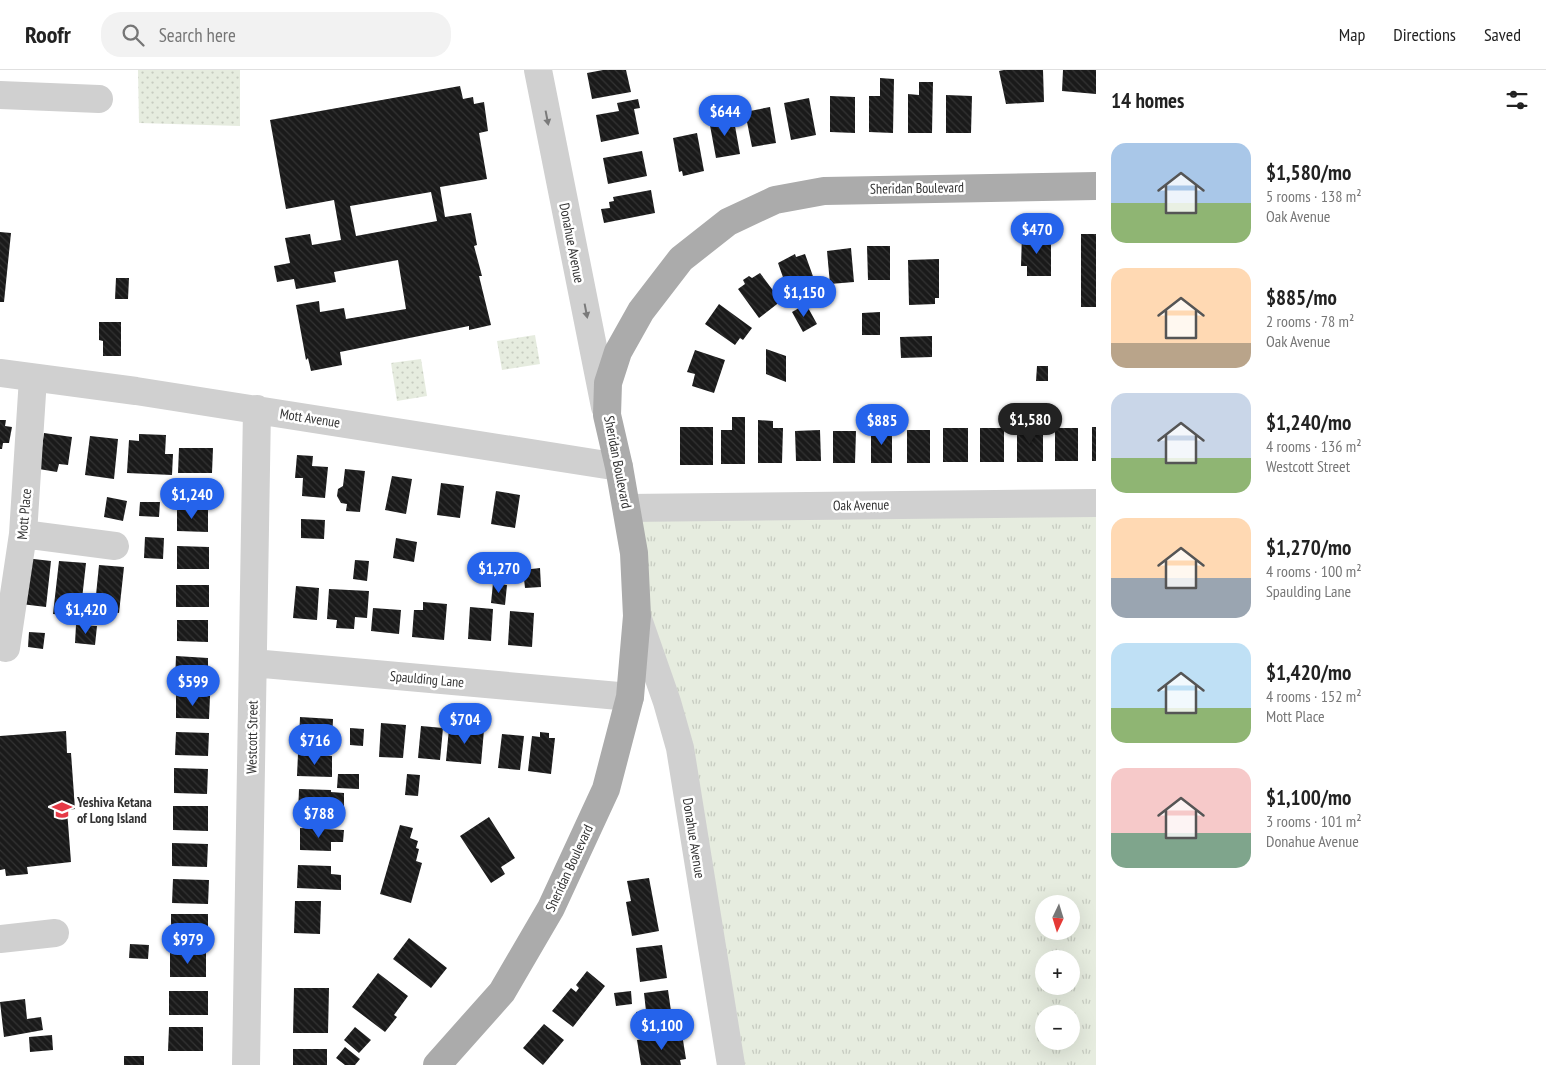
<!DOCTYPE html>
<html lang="en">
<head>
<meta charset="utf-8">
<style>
	:root { --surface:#fff; --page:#f2f2f2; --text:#222; --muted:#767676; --line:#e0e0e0; --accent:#2563eb }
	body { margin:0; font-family:"PT Sans Narrow",sans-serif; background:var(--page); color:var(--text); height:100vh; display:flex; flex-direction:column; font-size:19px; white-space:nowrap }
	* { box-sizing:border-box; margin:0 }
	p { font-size:16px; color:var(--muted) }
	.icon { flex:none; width:28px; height:28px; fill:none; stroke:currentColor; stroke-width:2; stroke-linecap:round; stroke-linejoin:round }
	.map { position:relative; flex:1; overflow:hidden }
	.drawer { display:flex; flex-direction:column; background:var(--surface); width:450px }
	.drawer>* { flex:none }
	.needle { width:32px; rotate:184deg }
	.buttons { position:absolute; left:1035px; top:825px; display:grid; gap:10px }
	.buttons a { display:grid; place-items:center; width:45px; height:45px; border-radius:50%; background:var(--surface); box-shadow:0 5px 20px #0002; font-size:25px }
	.price { position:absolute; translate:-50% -42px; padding:0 11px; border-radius:18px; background:var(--accent); color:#fff; font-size:16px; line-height:32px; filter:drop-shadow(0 1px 2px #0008) }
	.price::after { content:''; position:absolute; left:50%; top:30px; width:15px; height:11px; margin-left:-8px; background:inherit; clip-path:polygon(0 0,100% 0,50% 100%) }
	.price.active { background:#222; color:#fff }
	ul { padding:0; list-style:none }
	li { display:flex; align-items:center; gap:15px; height:125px; padding:0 15px }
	li span { display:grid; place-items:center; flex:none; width:140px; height:100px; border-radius:15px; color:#555 }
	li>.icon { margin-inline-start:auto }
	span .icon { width:60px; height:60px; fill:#fffc; stroke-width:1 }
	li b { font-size:21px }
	h2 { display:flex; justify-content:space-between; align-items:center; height:60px; padding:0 15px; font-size:21px }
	header { display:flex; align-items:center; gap:30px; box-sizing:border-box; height:70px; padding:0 25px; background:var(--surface); border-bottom:1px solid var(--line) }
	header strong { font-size:24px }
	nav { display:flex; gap:28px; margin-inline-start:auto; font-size:18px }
	.search { width:350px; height:45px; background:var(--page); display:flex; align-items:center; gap:12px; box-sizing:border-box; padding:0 18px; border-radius:20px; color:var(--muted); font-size:19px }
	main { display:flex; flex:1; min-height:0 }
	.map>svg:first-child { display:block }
	.grass { fill:url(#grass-tufts); fill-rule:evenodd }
	.park { fill:url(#park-dots) }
	.building { fill:url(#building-back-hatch); fill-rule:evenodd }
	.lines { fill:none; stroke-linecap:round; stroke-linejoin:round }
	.minor { stroke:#d0d0d0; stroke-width:28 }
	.major { stroke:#ababab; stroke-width:28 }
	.oneway { fill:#7a7a7a }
	.labels { text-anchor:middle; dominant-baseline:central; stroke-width:5; stroke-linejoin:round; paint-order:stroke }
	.street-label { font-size:14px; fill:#333; stroke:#fff }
	.poi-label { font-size:14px; font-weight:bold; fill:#333; stroke:#fff; text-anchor:start }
</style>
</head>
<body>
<header>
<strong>Roofr</strong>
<div class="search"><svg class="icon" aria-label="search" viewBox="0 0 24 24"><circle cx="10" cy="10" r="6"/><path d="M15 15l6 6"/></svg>Search here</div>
<nav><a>Map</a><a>Directions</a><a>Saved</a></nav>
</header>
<main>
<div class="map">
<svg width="1096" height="995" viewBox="0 0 1096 995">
	<defs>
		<pattern id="grass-tufts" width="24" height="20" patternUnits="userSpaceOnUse" patternTransform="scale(1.25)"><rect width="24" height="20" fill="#e6ecdf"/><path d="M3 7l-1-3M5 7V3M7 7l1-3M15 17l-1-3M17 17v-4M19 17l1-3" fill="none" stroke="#c6cbc0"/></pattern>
		<pattern id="park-dots" width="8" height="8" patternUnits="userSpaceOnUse" patternTransform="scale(1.25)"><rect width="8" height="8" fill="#e6ecdf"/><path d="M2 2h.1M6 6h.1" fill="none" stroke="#c6cbc0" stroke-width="1.8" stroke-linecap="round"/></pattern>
		<pattern id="building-back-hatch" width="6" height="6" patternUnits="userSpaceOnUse" patternTransform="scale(1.25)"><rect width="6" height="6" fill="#1a1a1a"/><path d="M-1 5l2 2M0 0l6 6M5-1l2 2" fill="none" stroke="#333"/></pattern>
	</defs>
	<rect width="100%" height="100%" fill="#fff"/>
	<path class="grass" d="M 1096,423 L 1096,995 L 730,995 L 627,438 ZM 1044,834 L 1071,834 L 1071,861 L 1044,861 ZM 1044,889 L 1071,889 L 1071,916 L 1044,916 ZM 1044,944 L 1071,944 L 1071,971 L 1044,971 Z"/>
	<path class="park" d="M 138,0 L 240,0 L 240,56 L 139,53 Z
		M 535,265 L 540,294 L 502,300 L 497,271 Z
		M 421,289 L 427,326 L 397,331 L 391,293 Z"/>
	<path class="building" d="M 603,0 L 626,0 L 631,22 L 592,29 L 587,3 Z
		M 1004,0 L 1043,0 L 1044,32 L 1006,34 L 999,1 Z
		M 1063,0 L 1096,0 L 1096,24 L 1062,21 Z
		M 880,8 L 894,9 L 893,63 L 869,62 L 869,26 L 880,26 Z
		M 919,12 L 933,12 L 932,63 L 908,63 L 908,24 L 919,25 Z
		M 460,16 L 463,29 L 473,27 L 474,34 L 484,32 L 488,61 L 479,63 L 487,109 L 440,117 L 445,147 L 471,143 L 477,175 L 474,176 L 482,206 L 479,206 L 491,255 L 469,260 L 469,256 L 340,282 L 342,295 L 311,301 L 308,288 L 306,290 L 296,235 L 319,231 L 320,242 L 344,238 L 346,249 L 406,239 L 398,190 L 334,202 L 336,212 L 296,219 L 294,209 L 277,212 L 274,196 L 290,193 L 285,168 L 310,164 L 312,175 L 341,170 L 334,130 L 286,139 L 270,50 ZM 431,122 L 437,151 L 356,166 L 350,136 Z
		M 946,25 L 972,26 L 971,63 L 946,63 Z
		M 830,26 L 855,27 L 855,63 L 830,62 Z
		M 809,28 L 816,65 L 791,70 L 784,33 Z
		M 638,29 L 640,38 L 634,39 L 639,64 L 601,72 L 596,45 L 619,41 L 617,33 Z
		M 770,37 L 776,73 L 752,77 L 745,42 Z
		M 733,45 L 740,84 L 716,88 L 709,50 Z
		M 697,63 L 704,101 L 683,106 L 682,101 L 679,102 L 673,68 Z
		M 642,81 L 647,106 L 608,114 L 603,88 Z
		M 651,120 L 655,143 L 604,153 L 601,139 L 610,138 L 609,132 L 614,131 L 613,127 Z
		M 0,162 L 11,163 L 4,232 L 0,232 Z
		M 1022,164 L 1051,165 L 1051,206 L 1027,206 L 1027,196 L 1021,196 Z
		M 1081,164 L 1096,164 L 1096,237 L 1081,237 Z
		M 867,176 L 890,176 L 890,210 L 868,210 Z
		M 851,178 L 854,212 L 830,214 L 827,181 Z
		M 795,184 L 796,187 L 805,184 L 819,223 L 792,233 L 778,193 Z
		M 939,189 L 939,228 L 935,228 L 935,234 L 909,235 L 908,190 Z
		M 760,203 L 781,231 L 759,248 L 738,219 L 745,214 L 743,210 L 749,206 L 752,208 Z
		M 116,208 L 129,208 L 128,229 L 115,229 Z
		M 719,234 L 752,258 L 743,270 L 740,268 L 735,275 L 705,254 Z
		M 806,234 L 817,254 L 803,262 L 792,242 Z
		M 880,242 L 880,265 L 862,265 L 862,243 Z
		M 99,252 L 121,252 L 121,286 L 103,286 L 103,271 L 99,270 Z
		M 932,266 L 932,287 L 901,288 L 900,267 Z
		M 766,279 L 786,286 L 786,312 L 766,304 Z
		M 695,280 L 725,290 L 714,323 L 692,316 L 695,304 L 687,302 Z
		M 1037,296 L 1048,296 L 1048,311 L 1036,311 Z
		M 732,347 L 745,347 L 745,394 L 721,394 L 721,360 L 732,360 Z
		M 0,350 L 6,350 L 5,356 L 12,357 L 9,373 L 3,373 L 2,379 L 0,379 Z
		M 758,350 L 773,351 L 773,358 L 783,358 L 782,393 L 758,393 Z
		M 680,357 L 713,357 L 713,395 L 680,395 Z
		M 1092,357 L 1096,357 L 1096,391 L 1092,391 Z
		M 943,358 L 968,358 L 968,392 L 943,392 Z
		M 980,358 L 1004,358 L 1004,392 L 980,392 Z
		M 1017,358 L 1043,358 L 1043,392 L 1017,392 Z
		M 1055,358 L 1078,358 L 1078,391 L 1055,391 Z
		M 820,360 L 821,391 L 796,391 L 795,361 Z
		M 871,360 L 892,360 L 892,393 L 871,393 Z
		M 907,360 L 930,360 L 930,393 L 907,393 Z
		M 833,361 L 856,361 L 855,393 L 833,393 Z
		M 44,363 L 72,367 L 68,395 L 59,394 L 57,402 L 39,399 Z
		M 139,364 L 166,365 L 165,384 L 173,384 L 172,405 L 127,403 L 129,370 L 139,371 Z
		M 90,366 L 118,369 L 114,409 L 85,405 Z
		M 179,378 L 213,378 L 212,403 L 178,403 Z
		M 297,385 L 313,386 L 312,396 L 328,397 L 325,428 L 302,426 L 303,408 L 295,408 Z
		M 345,399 L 365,401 L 360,442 L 346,441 L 347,434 L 341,433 L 337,426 L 338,419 L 343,416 Z
		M 392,406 L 412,409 L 406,444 L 385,440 Z
		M 174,409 L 191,410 L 191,429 L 174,430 Z
		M 441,413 L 464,416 L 460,448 L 437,445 Z
		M 496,421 L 520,425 L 515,458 L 491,454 Z
		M 107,427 L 127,431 L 123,451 L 104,447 Z
		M 140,432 L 160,432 L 159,447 L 139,446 Z
		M 177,438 L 208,439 L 208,462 L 177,461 Z
		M 301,449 L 325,450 L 324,469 L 301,468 Z
		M 145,467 L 164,468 L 163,489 L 144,488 Z
		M 396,468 L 417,472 L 414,492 L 393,488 Z
		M 177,476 L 209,477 L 209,499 L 177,499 Z
		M 25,488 L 51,491 L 46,537 L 21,534 Z
		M 355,490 L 369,491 L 367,511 L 353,509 Z
		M 59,491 L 86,493 L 80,547 L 53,544 Z
		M 99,495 L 124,497 L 119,543 L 114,542 L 113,547 L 94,545 Z
		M 540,498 L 541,517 L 525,518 L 523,500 Z
		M 493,513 L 507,515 L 505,535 L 491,533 Z
		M 176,515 L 209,515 L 209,537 L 176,537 Z
		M 296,516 L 319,518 L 317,550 L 293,548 Z
		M 329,519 L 369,521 L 367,548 L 355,547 L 354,559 L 336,558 L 337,550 L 327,549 Z
		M 423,532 L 447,534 L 444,570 L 412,567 L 414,540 L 423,540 Z
		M 470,537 L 493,539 L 491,571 L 468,569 Z
		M 373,538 L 401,540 L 399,564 L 371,561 Z
		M 510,541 L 534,543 L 532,577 L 508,575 Z
		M 177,550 L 208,550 L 208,572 L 177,571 Z
		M 76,555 L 97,556 L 95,575 L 75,573 Z
		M 29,562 L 45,563 L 43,579 L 28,577 Z
		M 176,586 L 208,588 L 208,597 L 211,597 L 210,613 L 175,612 Z
		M 176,625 L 210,626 L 209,649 L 176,648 Z
		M 300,647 L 333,649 L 332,671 L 299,670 Z
		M 381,653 L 406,655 L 403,688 L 379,687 Z
		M 461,654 L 476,655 L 476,659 L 484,660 L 481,694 L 446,691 L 449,658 L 460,660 Z
		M 421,656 L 443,658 L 440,690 L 418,688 Z
		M 350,658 L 364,659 L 363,676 L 350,675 Z
		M 66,661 L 67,683 L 71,683 L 75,739 L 67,740 L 71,792 L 27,797 L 28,804 L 6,806 L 5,799 L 0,800 L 0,666 Z
		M 176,662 L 209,663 L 208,686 L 175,685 Z
		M 540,662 L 549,663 L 549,668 L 555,668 L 551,704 L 528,701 L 532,666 L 540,667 Z
		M 502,664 L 524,666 L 520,700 L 498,698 Z
		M 298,684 L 332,686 L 332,707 L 297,706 Z
		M 174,698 L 208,699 L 207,724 L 174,723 Z
		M 338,704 L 359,704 L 359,719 L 337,718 Z
		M 407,704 L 420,705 L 418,726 L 405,725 Z
		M 299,719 L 331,720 L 331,722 L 344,723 L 344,738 L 331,737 L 331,746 L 298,745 Z
		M 173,736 L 208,736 L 208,761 L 173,760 Z
		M 489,747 L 515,788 L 501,797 L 505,804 L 491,813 L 460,766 Z
		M 400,755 L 413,758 L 410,768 L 418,771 L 416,778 L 419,779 L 416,791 L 422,793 L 411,833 L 380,824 Z
		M 300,758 L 344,760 L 343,772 L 331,772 L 331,781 L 300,780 Z
		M 172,773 L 208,774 L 207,797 L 172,796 Z
		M 298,795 L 331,796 L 331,804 L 341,805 L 341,820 L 297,818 Z
		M 649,808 L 659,861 L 632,866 L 626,832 L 631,831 L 627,811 Z
		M 173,809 L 209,810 L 208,834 L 172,833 Z
		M 295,831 L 321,831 L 320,864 L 294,863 Z
		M 171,844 L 208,844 L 208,871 L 171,871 Z
		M 409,868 L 447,898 L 431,918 L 393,889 Z
		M 130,874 L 149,875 L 148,889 L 129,888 Z
		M 662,875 L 667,908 L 640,912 L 636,878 Z
		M 170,883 L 206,883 L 206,907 L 170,907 Z
		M 587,901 L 605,916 L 573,957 L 552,941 L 571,918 L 576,922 L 579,918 L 576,915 Z
		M 378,903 L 408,926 L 394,945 L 397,947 L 385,962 L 352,937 Z
		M 294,918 L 329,918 L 328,963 L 293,963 Z
		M 668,920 L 673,955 L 638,959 L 636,942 L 646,941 L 644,923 Z
		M 169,921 L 208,921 L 208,945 L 169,945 Z
		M 631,921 L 632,934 L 616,936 L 614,923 Z
		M 25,929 L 27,949 L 41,947 L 43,960 L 4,967 L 0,932 Z
		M 544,954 L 564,970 L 543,995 L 523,978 Z
		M 169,957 L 203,957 L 203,981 L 168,981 Z
		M 355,957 L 371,970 L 359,983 L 344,970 Z
		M 682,964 L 686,989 L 680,990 L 681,995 L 641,995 L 637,970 Z
		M 52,965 L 53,980 L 30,982 L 29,967 Z
		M 345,977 L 360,989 L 355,995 L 345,995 L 336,988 Z
		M 293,979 L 327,979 L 327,995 L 293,995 Z
		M 124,986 L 144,986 L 144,995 L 124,995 Z"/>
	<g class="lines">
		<path class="minor" d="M 538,0 L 605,337
			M 0,25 L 99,29
			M 0,303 L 136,321 L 619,397
			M 627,438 L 1096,433
			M 23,464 L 115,476
			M 637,546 L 667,632 L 680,678 L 731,995
			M 6,578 L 23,464 L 33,308
			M 253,593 L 630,627
			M 0,869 L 55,863
			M 246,995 L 257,339"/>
		<path class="major" d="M 437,995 L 502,922 L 551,838 L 606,719 L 630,627 L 637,546 L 634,483 L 619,397 L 607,345 L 608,313 L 618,282 L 641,241 L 681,189 L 728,152 L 775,130 L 824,121 L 1096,116"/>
	</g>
	<defs><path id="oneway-solid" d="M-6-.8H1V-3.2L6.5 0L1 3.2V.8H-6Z" transform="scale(1.25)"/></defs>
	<g class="oneway">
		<use href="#oneway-solid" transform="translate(547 48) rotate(79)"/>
		<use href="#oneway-solid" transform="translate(586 241) rotate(79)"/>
	</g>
	<defs>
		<symbol id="school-bare" viewBox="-9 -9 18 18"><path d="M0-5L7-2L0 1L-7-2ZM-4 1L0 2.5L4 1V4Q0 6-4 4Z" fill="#e63946" stroke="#fff" stroke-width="2.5" paint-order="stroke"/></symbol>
	</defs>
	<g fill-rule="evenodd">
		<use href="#school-bare" x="48" y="726" width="28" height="28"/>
	</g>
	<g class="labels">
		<g class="street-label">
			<text transform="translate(917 118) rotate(-1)">Sheridan Boulevard</text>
			<text transform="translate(572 173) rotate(79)">Donahue Avenue</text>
			<text transform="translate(310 348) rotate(9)">Mott Avenue</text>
			<text transform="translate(618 392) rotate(79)">Sheridan Boulevard</text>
			<text transform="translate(861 435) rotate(-1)">Oak Avenue</text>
			<text transform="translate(24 444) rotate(-85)">Mott Place</text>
			<text transform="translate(427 609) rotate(5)">Spaulding Lane</text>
			<text transform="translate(252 667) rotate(-89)">Westcott Street</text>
			<text transform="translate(694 768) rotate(81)">Donahue Avenue</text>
			<text transform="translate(569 798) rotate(-65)">Sheridan Boulevard</text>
		</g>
		<g class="poi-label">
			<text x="77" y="732">Yeshiva Ketana<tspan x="77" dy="16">of Long Island</tspan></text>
		</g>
	</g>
</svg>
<div class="buttons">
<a><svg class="needle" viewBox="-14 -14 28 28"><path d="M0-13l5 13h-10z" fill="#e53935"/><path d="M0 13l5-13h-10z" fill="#767676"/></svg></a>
<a>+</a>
<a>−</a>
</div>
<b class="price" style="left:725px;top:67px">$644</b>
<b class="price" style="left:1037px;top:185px">$470</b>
<b class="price" style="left:804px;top:248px">$1,150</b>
<b class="price active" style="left:1030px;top:375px">$1,580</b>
<b class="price" style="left:882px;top:376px">$885</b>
<b class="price" style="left:192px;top:450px">$1,240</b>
<b class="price" style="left:499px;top:524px">$1,270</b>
<b class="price" style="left:86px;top:565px">$1,420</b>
<b class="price" style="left:193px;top:637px">$599</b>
<b class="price" style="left:465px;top:675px">$704</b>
<b class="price" style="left:315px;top:696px">$716</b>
<b class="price" style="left:319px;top:769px">$788</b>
<b class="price" style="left:188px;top:895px">$979</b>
<b class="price" style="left:662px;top:981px">$1,100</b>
</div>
<section class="drawer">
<h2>14 homes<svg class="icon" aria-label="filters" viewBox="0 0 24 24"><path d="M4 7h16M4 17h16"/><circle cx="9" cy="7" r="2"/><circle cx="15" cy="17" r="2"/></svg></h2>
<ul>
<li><span style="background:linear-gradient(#a9c7e8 60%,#8fb573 0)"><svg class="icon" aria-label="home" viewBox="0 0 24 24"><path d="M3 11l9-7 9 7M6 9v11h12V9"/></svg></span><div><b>$1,580/mo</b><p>5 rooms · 138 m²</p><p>Oak Avenue</p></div></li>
<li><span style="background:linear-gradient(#ffd9b3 75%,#b9a48a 0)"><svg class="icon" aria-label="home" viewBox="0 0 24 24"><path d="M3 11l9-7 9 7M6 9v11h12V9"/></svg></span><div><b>$885/mo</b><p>2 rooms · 78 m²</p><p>Oak Avenue</p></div></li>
<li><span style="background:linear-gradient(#c9d6e8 65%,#8fb573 0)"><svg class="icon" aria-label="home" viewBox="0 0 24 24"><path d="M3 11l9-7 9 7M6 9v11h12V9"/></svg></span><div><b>$1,240/mo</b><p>4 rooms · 136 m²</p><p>Westcott Street</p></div></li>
<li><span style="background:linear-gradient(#ffd9b3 60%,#9aa5b1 0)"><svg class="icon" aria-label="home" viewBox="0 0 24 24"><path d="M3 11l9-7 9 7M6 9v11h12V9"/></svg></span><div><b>$1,270/mo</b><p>4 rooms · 100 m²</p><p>Spaulding Lane</p></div></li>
<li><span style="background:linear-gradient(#bfe0f5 65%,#8fb573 0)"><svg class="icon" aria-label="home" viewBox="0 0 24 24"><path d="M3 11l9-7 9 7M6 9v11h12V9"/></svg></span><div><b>$1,420/mo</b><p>4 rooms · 152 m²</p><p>Mott Place</p></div></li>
<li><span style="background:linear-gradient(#f6c9c9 65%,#7fa58c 0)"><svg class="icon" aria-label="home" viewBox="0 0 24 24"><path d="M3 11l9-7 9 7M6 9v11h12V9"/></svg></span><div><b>$1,100/mo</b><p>3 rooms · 101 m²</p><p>Donahue Avenue</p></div></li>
</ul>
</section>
</main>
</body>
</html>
